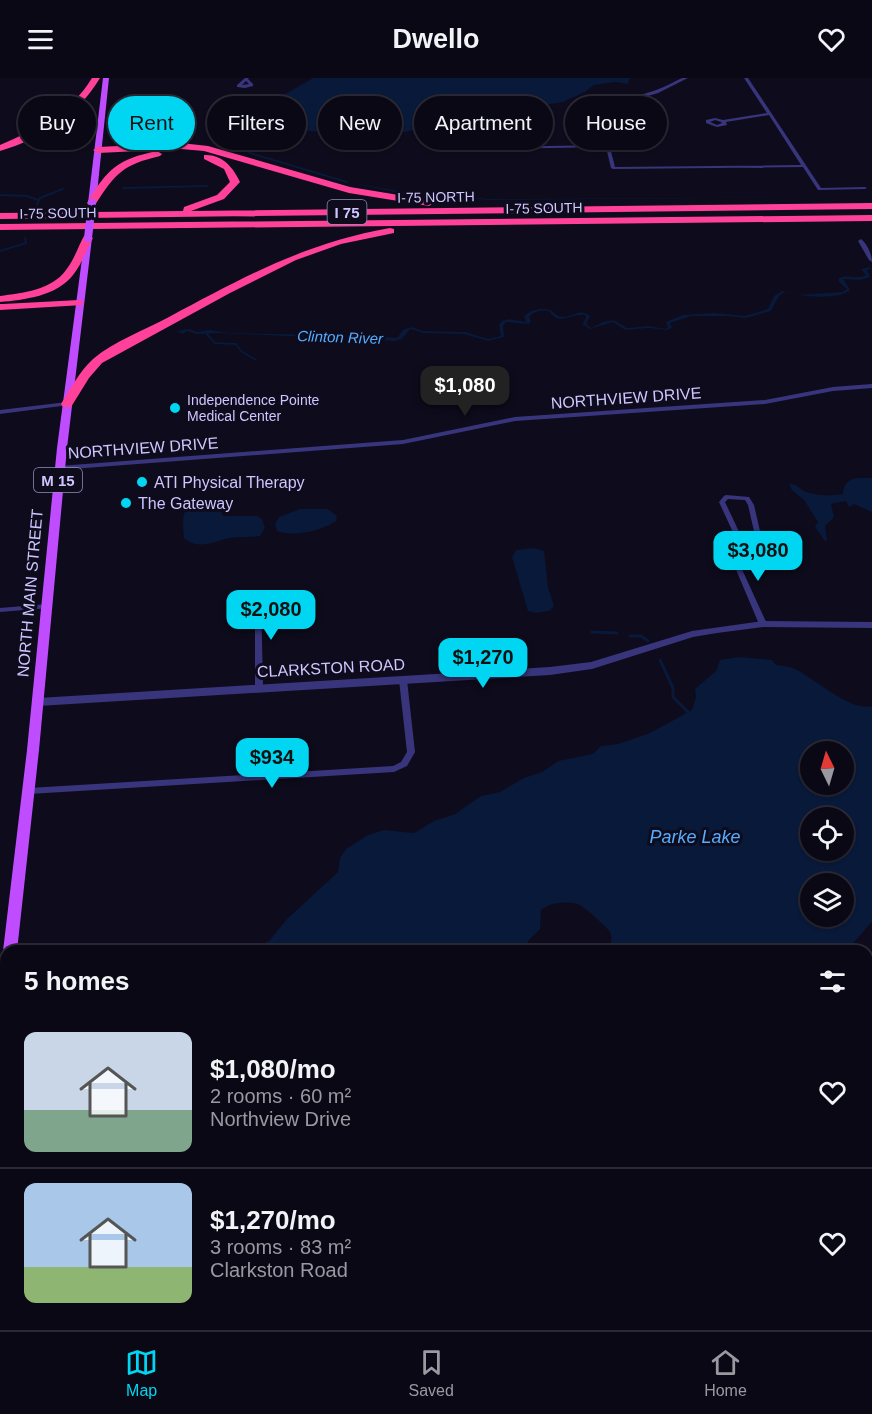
<!DOCTYPE html>
<html lang="en">
<head>
<meta charset="utf-8">
<style>
	:root { --surface:#0a0815; --page:#13111e; --text:#f1f3f6; --muted:#999aa0; --line:#2a2934; --accent:#00d6f1 }
	body { margin:0; font-family:Helvetica,sans-serif; background:var(--page); color:var(--text); height:100vh; display:flex; flex-direction:column; font-size:22px; white-space:nowrap }
	* { box-sizing:border-box; margin:0 }
	p { font-size:20px; color:var(--muted) }
	.icon { flex:none; width:33px; height:33px; fill:none; stroke:currentColor; stroke-width:2; stroke-linecap:round; stroke-linejoin:round }
	.map { position:relative; flex:1; overflow:hidden }
	.panel { position:absolute; left:0px; top:867px; width:873px; height:386px; display:flex; flex-direction:column; background:var(--surface); border-radius:18px 18px 0 0; box-shadow:0 2px 4px #0004,0 0 0 2px var(--line) }
	.panel>* { flex:none }
	.top-card { position:absolute; left:18px; top:18px; width:837px; height:54px; display:flex; gap:12px }
	.needle { width:39px; rotate:355deg }
	.buttons { position:absolute; left:800px; top:663px; display:grid; gap:12px }
	.buttons a { display:grid; place-items:center; width:54px; height:54px; border-radius:50%; background:var(--surface); box-shadow:0 2px 4px #0004,0 0 0 2px var(--line); font-size:30px }
	.price { position:absolute; translate:-50% -51px; padding:0 14px; border-radius:12px; background:var(--accent); color:#111; font-size:20px; line-height:39px; filter:drop-shadow(0 2px 3px #0008) }
	.price::after { content:''; position:absolute; left:50%; top:36px; width:18px; height:14px; margin-left:-9px; background:inherit; clip-path:polygon(0 0,100% 0,50% 100%) }
	.price.active { background:#222; color:#fff }
	ul { padding:0; list-style:none }
	li { display:flex; align-items:center; gap:18px; height:150px; padding:0 24px }
	li+li { border-top:2px solid var(--line) }
	li span { display:grid; place-items:center; flex:none; width:168px; height:120px; border-radius:12px; color:#555 }
	li>.icon { margin-inline-start:auto }
	span .icon { width:72px; height:72px; fill:#fffc; stroke-width:1 }
	li b { font-size:26px }
	h2 { display:flex; justify-content:space-between; align-items:center; height:72px; padding:0 24px; font-size:26px }
	.pill { padding:0 21px; border-radius:27px; background:var(--surface); box-shadow:0 2px 4px #0004,0 0 0 2px var(--line); font-size:21px; line-height:54px }
	.pill.active { background:var(--accent); color:#111 }
	header { display:flex; justify-content:space-between; align-items:center; height:78px; padding:0 24px; background:var(--surface); font-size:27px; font-weight:600 }
	.tabs { display:flex; justify-content:space-around; align-items:center; height:84px; border-top:2px solid var(--line); background:var(--surface); font-size:16px; color:var(--muted) }
	.tabs a { display:grid; justify-items:center; gap:3px }
	.tabs .active { color:var(--accent) }
	.map>svg:first-child { display:block }
	.water { fill:#081939; fill-rule:evenodd }
	.lines { fill:none; stroke-linecap:round; stroke-linejoin:round }
	.stream-far1 { stroke:#081939; stroke-width:2 }
	.stream { stroke:#081939; stroke-width:3 }
	.minor { fill:#39357c; fill-rule:evenodd }
	.tertiary { fill:#39357c; fill-rule:evenodd }
	.primary { fill:#bf4dff; fill-rule:evenodd }
	.motorway { fill:#ff4199; fill-rule:evenodd }
	.primary-bridge { stroke:#bf4dff; stroke-width:8 }
	.poi-dot { fill:#00d6f1; stroke:#0e0b1c; stroke-width:2 }
	.labels { text-anchor:middle; dominant-baseline:central; stroke-width:6; stroke-linejoin:round; paint-order:stroke }
	.far-street-label { font-size:14px; fill:#cdc6ff; stroke:#0e0b1c }
	.far-poi-label { font-size:14px; fill:#cdc6ff; stroke:#0e0b1c; text-anchor:start }
	.shield { fill:#0e0b1c; stroke:#948ebb; stroke-width:1.5 }
	.shield-label { font-size:15px; font-weight:bold; fill:#cdc6ff }
	.far-water-label { font-size:15px; font-style:italic; fill:#54adff; stroke:#0e0b1c }
	.street-label { font-size:16px; fill:#cdc6ff; stroke:#0e0b1c }
	.poi-label { font-size:16px; fill:#cdc6ff; stroke:#0e0b1c; text-anchor:start }
	.water-label { font-size:18px; font-style:italic; fill:#54adff; stroke:#0e0b1c }
</style>
</head>
<body>
<header><svg class="icon" aria-label="menu" viewBox="0 0 24 24"><path d="M4 6h16M4 12h16M4 18h16"/></svg>Dwello<svg class="icon" aria-label="heart" viewBox="0 0 24 24"><path d="M12 20l-8-8c-3-5 5-10 8-4 3-6 11-1 8 4z"/></svg></header>
<div class="map">
<svg width="872" height="1252" viewBox="0 0 872 1252">
	<rect width="100%" height="100%" fill="#0e0b1c"/>
	<path class="water" d="M 313,0 L 630,0 L 628,6 L 616,4 L 594,7 L 585,14 L 563,24 L 528,30 L 492,41 L 451,43 L 405,54 L 323,54 L 268,50 L 264,51 L 264,54 L 241,54 L 228,47 L 241,37 L 268,26 Z
		M 347,104 L 405,114 L 489,121 L 872,119 L 489,122 L 405,116 Z
		M 869,189 L 872,190 L 867,192 L 870,199 L 860,202 L 843,201 L 850,212 C 841,222 798,219 785,214 L 779,218 L 771,233 L 746,240 L 727,238 L 691,238 L 670,245 L 672,250 L 667,252 L 649,250 L 625,252 L 613,244 L 590,251 L 582,246 L 586,240 L 585,237 C 571,235 559,249 549,233 C 540,232 534,233 529,239 L 531,243 L 529,246 L 506,244 L 503,248 L 504,259 L 488,263 L 464,256 L 424,255 L 410,251 L 402,261 L 395,263 L 220,255 L 197,256 L 187,253 L 183,256 L 177,253 L 189,251 L 198,254 L 209,252 L 230,255 L 379,258 L 397,260 L 403,252 L 411,249 L 423,253 L 465,254 L 488,261 L 501,258 L 499,247 C 505,237 516,243 526,244 L 524,238 C 532,231 541,230 551,232 C 567,250 575,226 590,238 L 586,246 L 591,250 L 603,244 L 614,242 L 627,250 L 649,248 L 666,251 L 668,249 L 666,244 L 683,237 L 714,235 L 745,238 L 768,231 L 774,218 L 782,213 L 798,217 L 842,214 L 847,211 L 839,204 L 839,200 C 849,196 858,202 866,197 L 861,191 Z
		M 858,400 L 872,400 L 872,434 L 854,426 L 849,429 L 846,423 L 831,426 L 834,439 L 825,448 L 827,463 L 825,463 L 815,449 L 818,444 L 804,422 L 792,412 L 789,406 C 798,405 799,412 807,414 C 818,418 831,418 843,416 C 843,407 848,401 858,400 Z
		M 203,420 L 217,423 L 223,438 L 257,438 L 262,441 L 265,450 L 260,458 C 250,460 241,458 230,460 C 214,463 199,473 184,460 C 182,438 181,428 203,420 Z
		M 300,431 L 328,431 L 337,438 L 336,443 C 322,453 293,459 277,453 L 275,446 L 279,439 Z
		M 534,470 L 544,473 L 548,509 L 554,528 L 549,533 L 536,535 L 528,533 L 512,479 L 516,472 Z
		M 739,579 L 772,582 L 776,587 C 783,588 789,588 795,591 C 814,600 851,634 872,628 L 872,844 L 846,873 L 609,873 C 610,867 613,861 610,854 C 607,849 583,828 578,826 C 566,823 551,824 541,832 L 540,851 L 528,863 L 528,873 L 247,873 L 269,863 L 287,841 L 338,794 L 340,780 L 346,771 L 368,757 L 384,752 L 414,755 L 434,743 L 455,736 L 481,718 L 500,714 L 524,700 L 542,694 L 558,683 L 593,676 L 601,668 L 618,666 L 650,655 L 692,632 L 696,619 L 695,611 L 716,593 L 720,582 ZM 810,674 L 843,674 L 843,706 L 810,706 ZM 810,740 L 843,740 L 843,772 L 810,772 ZM 810,806 L 843,806 L 843,838 L 810,838 Z"/>
	<g class="lines">
		<path class="stream-far1" d="M 243,55 L 237,62 L 240,69 L 250,75 L 347,104
			M 123,110 L 207,108
			M 0,117 L 27,118 L 38,122
			M 36,129 L 40,120 L 63,111
			M 0,173 L 26,165 L 25,160
			M 205,254 L 215,265 L 236,266 L 241,273 L 256,282"/>
		<path class="stream" d="M 592,554 L 617,555
			M 630,558 L 641,558 L 648,563
			M 660,582 L 673,610 L 673,619 L 688,634"/>
		<path class="minor" d="M 245,0 L 249,0 L 248,1 L 253,6 L 253,8 L 245,10 L 237,9 L 237,7 ZM 246,3 L 249,6 L 242,7 Z
			M 682,0 L 688,0 L 658,15 L 625,25 L 610,33 L 606,38 L 604,46 L 615,89 L 801,87 L 769,37 L 726,44 L 727,47 L 717,49 L 706,45 L 706,42 L 715,40 L 723,42 L 767,35 L 744,0 L 748,0 L 821,110 L 865,109 L 867,110 L 865,111 L 818,112 L 803,89 L 613,91 L 611,90 L 606,69 L 491,71 L 489,70 L 491,69 L 605,67 C 603,58 598,47 602,39 C 610,19 639,19 656,12 C 665,9 673,4 682,0 ZM 715,42 L 721,44 L 722,45 L 717,47 L 710,44 Z
			M 861,161 C 867,166 872,176 872,184 L 869,182 L 858,163 Z
			M 872,306 L 872,310 L 833,313 L 765,326 L 515,343 L 403,366 L 59,392 L 56,390 L 59,388 L 403,362 L 515,339 L 765,322 L 833,309 Z
			M 67,324 L 69,325 L 69,327 L 0,336 L 0,332 Z
			M 726,417 L 749,419 L 754,427 L 760,453 L 756,459 L 743,464 L 740,487 L 767,546 L 766,548 L 763,548 L 759,546 L 734,487 L 737,463 L 719,424 L 724,418 ZM 728,421 L 745,422 L 748,427 L 754,453 L 752,457 L 742,460 L 725,424 Z
			M 256,515 L 260,515 L 261,517 L 263,609 L 259,612 L 255,609 L 255,517 Z
			M 47,526 L 49,526 L 50,528 L 49,530 L 0,534 L 0,530 Z
			M 403,599 L 407,602 L 415,674 L 407,688 L 394,694 L 29,716 L 26,715 L 25,713 L 26,711 L 29,710 L 393,688 L 401,684 L 407,674 L 399,602 Z
			M 867,1166 L 872,1167 L 872,1177 L 867,1176 Z
			M 6,1229 L 6,1239 L 0,1240 L 0,1230 Z
			M 198,1246 L 208,1246 L 208,1252 L 198,1252 Z"/>
		<path class="tertiary" d="M 763,543 L 872,544 L 872,550 L 763,549 L 717,555 L 693,559 L 592,591 L 550,597 L 38,628 L 33,624 L 38,620 L 550,589 L 591,584 L 692,553 Z"/>
		<path class="primary" d="M 103,0 L 109,0 L 96,125 L 92,127 L 88,125 Z
			M 85,158 L 92,160 L 67,370 L 39,672 L 17,873 L 6,873 L 6,877 L 3,873 L 27,672 L 57,370 Z
			M 6,903 L 6,965 L 0,968 L 0,907 Z"/>
		<path class="motorway" d="M 92,0 L 100,0 C 78,37 41,61 0,73 L 0,67 C 37,51 71,35 92,0 Z
			M 181,65 L 208,68 L 350,109 L 429,122 L 434,125 L 429,128 L 349,115 L 204,73 L 181,71 L 98,75 L 93,72 L 98,69 Z
			M 157,73 L 162,76 L 160,78 C 122,87 116,95 95,127 L 89,127 L 87,125 C 107,91 118,81 157,73 Z
			M 204,77 C 222,76 233,89 240,104 L 224,121 L 191,133 L 872,125 L 872,131 L 0,141 L 0,135 L 183,133 L 184,129 L 217,117 L 230,104 L 224,91 L 204,81 Z
			M 872,137 L 872,143 L 0,152 L 0,146 Z
			M 390,150 L 394,151 L 394,155 L 341,166 L 296,182 L 230,215 L 102,285 L 89,300 L 71,329 L 63,329 L 61,326 C 71,310 79,294 93,281 C 114,263 145,252 169,239 C 244,199 305,165 390,150 Z
			M 88,157 L 93,160 C 86,172 82,186 73,197 C 57,218 24,222 0,224 L 0,218 C 22,215 52,212 66,192 C 74,182 78,169 84,158 Z
			M 79,222 L 83,223 L 83,227 L 0,232 L 0,226 L 3,226 Z"/>
		<path class="primary-bridge" d="M 88,160 L 92,125"/>
	</g>
	<g class="poi-dot">
		<circle cx="175" cy="330" r="6"/>
		<circle cx="142" cy="404" r="6"/>
		<circle cx="126" cy="425" r="6"/>
	</g>
	<g class="labels">
		<g class="far-street-label">
			<text transform="translate(436 119) rotate(-1)">I-75 NORTH</text>
			<text transform="translate(544 130) rotate(-1)">I-75 SOUTH</text>
			<text transform="translate(58 135) rotate(-1)">I-75 SOUTH</text>
		</g>
		<g class="far-poi-label">
			<text x="187" y="322">Independence Pointe<tspan x="187" dy="16">Medical Center</tspan></text>
		</g>
		<g class="shield">
			<rect x="327.5" y="122" width="39" height="24" rx="4.5"/>
			<rect x="34" y="390" width="48" height="24" rx="4.5"/>
		</g>
		<g class="shield-label">
			<text x="347" y="134">I 75</text>
			<text x="58" y="402">M 15</text>
		</g>
		<g class="far-water-label">
			<text transform="translate(340 259) rotate(2)">Clinton River</text>
		</g>
		<g class="street-label">
			<text transform="translate(626 320) rotate(-4)">NORTHVIEW DRIVE</text>
			<text transform="translate(143 370) rotate(-4)">NORTHVIEW DRIVE</text>
			<text transform="translate(30 515) rotate(-85)">NORTH MAIN STREET</text>
			<text transform="translate(331 590) rotate(-3)">CLARKSTON ROAD</text>
		</g>
		<g class="poi-label">
			<text x="154" y="404">ATI Physical Therapy</text>
			<text x="138" y="425">The Gateway</text>
		</g>
		<g class="water-label">
			<text x="695" y="759">Parke Lake</text>
		</g>
	</g>
</svg>
<div class="buttons">
<a><svg class="needle" viewBox="-14 -14 28 28"><path d="M0-13l5 13h-10z" fill="#e53935"/><path d="M0 13l5-13h-10z" fill="#999aa0"/></svg></a>
<a><svg class="icon" aria-label="locate" viewBox="0 0 24 24"><circle cx="12" cy="12" r="6"/><path d="M12 2v4M12 18v4M2 12h4M18 12h4"/></svg></a>
<a><svg class="icon" aria-label="layers" viewBox="0 0 24 24"><path d="M12 4l9 5-9 5-9-5zM3 14l9 5 9-5"/></svg></a>
</div>
<b class="price active" style="left:465px;top:339px">$1,080</b>
<b class="price" style="left:758px;top:504px">$3,080</b>
<b class="price" style="left:271px;top:563px">$2,080</b>
<b class="price" style="left:483px;top:611px">$1,270</b>
<b class="price" style="left:272px;top:711px">$934</b>
<div class="top-card">
<a class="pill">Buy</a>
<a class="pill active">Rent</a>
<a class="pill">Filters</a>
<a class="pill">New</a>
<a class="pill">Apartment</a>
<a class="pill">House</a>
</div>
<section class="panel">
<h2>5 homes<svg class="icon" aria-label="filters" viewBox="0 0 24 24"><path d="M4 7h16M4 17h16"/><circle cx="9" cy="7" r="2"/><circle cx="15" cy="17" r="2"/></svg></h2>
<ul>
<li><span style="background:linear-gradient(#c9d6e8 65%,#7fa58c 0)"><svg class="icon" aria-label="home" viewBox="0 0 24 24"><path d="M3 11l9-7 9 7M6 9v11h12V9"/></svg></span><div><b>$1,080/mo</b><p>2 rooms · 60 m²</p><p>Northview Drive</p></div><svg class="icon" aria-label="heart" viewBox="0 0 24 24"><path d="M12 20l-8-8c-3-5 5-10 8-4 3-6 11-1 8 4z"/></svg></li>
<li><span style="background:linear-gradient(#a9c7e8 70%,#8fb573 0)"><svg class="icon" aria-label="home" viewBox="0 0 24 24"><path d="M3 11l9-7 9 7M6 9v11h12V9"/></svg></span><div><b>$1,270/mo</b><p>3 rooms · 83 m²</p><p>Clarkston Road</p></div><svg class="icon" aria-label="heart" viewBox="0 0 24 24"><path d="M12 20l-8-8c-3-5 5-10 8-4 3-6 11-1 8 4z"/></svg></li>
</ul>
</section>
</div>
<nav class="tabs">
<a class="active"><svg class="icon" aria-label="map" viewBox="0 0 24 24"><path d="M3 6l6-2 6 2 6-2v14l-6 2-6-2-6 2zM9 4v14M15 6v14"/></svg>Map</a>
<a><svg class="icon" aria-label="saved" viewBox="0 0 24 24"><path d="M7 4h10v16l-5-4-5 4z"/></svg>Saved</a>
<a><svg class="icon" aria-label="home" viewBox="0 0 24 24"><path d="M3 11l9-7 9 7M6 9v11h12V9"/></svg>Home</a>
</nav>
</body>
</html>
